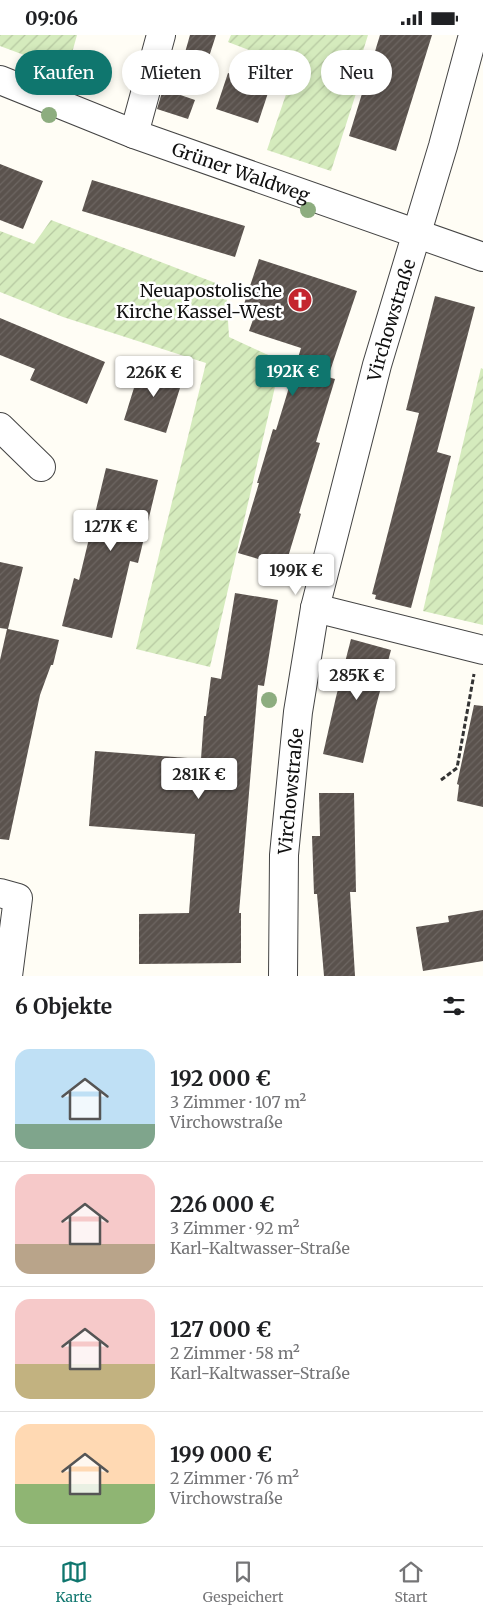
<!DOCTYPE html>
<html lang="de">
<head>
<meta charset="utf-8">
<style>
	:root { --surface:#fff; --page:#f6f6f6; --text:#202124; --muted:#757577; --line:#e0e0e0; --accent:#0f766e }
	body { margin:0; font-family:Merriweather,serif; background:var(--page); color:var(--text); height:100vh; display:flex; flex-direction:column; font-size:19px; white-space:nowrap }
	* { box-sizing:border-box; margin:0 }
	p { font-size:16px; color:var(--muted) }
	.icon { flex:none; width:28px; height:28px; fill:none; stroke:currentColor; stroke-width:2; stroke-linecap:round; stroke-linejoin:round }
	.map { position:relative; height:941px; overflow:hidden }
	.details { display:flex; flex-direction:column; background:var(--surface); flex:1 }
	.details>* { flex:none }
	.guide { position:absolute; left:15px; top:15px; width:454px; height:45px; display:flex; gap:10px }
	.price { position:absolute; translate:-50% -42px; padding:0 11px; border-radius:5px; background:#fff; color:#222; font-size:16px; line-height:32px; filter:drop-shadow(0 1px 2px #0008) }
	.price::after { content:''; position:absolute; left:50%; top:30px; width:15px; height:11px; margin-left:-8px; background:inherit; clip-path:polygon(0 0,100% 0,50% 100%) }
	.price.selected { background:var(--accent); color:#fff }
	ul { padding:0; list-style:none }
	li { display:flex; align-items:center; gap:15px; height:125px; padding:0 15px }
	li+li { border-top:1px solid var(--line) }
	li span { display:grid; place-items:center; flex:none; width:140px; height:100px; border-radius:15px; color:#555 }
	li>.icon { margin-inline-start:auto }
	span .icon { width:60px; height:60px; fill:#fffc; stroke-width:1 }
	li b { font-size:21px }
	h2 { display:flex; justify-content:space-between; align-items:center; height:60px; padding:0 15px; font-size:21px }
	.chip { padding:0 18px; border-radius:22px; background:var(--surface); box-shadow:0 2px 8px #0003; font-size:18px; line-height:45px }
	.chip.selected { background:var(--accent); color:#fff }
	.status { display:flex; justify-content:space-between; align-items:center; height:35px; padding:0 25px; background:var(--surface); direction:ltr }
	.status svg { height:14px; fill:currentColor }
	.menu { display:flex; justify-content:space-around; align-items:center; height:70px; border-top:1px solid var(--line); background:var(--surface); font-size:14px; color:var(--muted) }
	.menu a { display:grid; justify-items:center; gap:2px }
	.menu .selected { color:var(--accent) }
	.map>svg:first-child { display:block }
	.garden { fill:url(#garden-furrows) }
	.building { fill:url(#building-hatch) }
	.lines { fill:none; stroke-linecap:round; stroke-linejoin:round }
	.minor-casing { stroke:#444; stroke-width:30 }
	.path { stroke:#333; stroke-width:3; stroke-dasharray:5 2.5; stroke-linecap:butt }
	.minor { stroke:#fff; stroke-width:28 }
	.tree { fill:#8dad7f }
	.labels { text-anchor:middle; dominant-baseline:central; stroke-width:5; stroke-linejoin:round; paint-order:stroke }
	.street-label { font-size:18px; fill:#111; stroke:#fff }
	.poi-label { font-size:18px; fill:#111; stroke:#fff; text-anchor:end }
</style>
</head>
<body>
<div class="status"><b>09:06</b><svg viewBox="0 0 49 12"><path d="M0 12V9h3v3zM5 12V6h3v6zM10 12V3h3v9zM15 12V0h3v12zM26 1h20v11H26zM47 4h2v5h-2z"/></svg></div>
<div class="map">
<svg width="483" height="941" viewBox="0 0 483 941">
	<defs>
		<pattern id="garden-furrows" width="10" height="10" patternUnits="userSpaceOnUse" patternTransform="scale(1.25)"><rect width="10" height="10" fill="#d5ebbd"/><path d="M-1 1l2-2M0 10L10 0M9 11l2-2" fill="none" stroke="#b6c8a1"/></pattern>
		<pattern id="building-hatch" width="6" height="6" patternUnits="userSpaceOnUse" patternTransform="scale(1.25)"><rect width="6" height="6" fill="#5a524d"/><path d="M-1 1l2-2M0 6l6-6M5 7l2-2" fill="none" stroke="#6d6662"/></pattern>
	</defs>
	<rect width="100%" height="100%" fill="#fffdf5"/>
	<path class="garden" d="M 0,0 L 77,0 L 67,36 L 0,11 Z
		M 231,0 L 368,0 L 358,32 L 361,43 L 331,136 L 267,115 L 295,33 L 228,7 Z
		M 51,185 L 226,252 L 229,302 L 281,326 L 210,632 L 136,614 L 206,328 L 63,282 L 0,257 L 0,196 L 34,209 Z
		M 481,333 L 483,334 L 483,590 L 423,576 Z"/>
	<path class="building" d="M 190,0 L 216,0 L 207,28 L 184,21 Z
		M 380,0 L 432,0 L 396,116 L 349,101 Z
		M 228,38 L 270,52 L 258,88 L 216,74 Z
		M 163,54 L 195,65 L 188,84 L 157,74 Z
		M 0,129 L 43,146 L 23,194 L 0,185 Z
		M 92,145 L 245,191 L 235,222 L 82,176 Z
		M 259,224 L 357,256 L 328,342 L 335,344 L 316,407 L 320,408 L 299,478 L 301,479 L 285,532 L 238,518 L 259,448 L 257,448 L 273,394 L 276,395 L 301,313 L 249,296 L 255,279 L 242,275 Z
		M 435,261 L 475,272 L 437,417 L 451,421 L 411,573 L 375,564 L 376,560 L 372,559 L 419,378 L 406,375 Z
		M 0,283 L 105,327 L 87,369 L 30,345 L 35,334 L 0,320 Z
		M 142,327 L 184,340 L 166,398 L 124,385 Z
		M 106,433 L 158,445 L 138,528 L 130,526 L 112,603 L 62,591 L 74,543 L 79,545 Z
		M 0,527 L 23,532 L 8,594 L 59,605 L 53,630 L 51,630 L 40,660 L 9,805 L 0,804 L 0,625 L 7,594 L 0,593 Z
		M 235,558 L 278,565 L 264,651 L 258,650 L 239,878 L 241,878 L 241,928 L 139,929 L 139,879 L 189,878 L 195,799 L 89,791 L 95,716 L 201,724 L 204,681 L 206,681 L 211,642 L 221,644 Z
		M 351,604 L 391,615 L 376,671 L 363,728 L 323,719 L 336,662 Z
		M 474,670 L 483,671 L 483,772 L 457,766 L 459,750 L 457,749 Z
		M 319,758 L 354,758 L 356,857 L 350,857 L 355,941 L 324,941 L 317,859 L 314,859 L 312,801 L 320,801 Z
		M 483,875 L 483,926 L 423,936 L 416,892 L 449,887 L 448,881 Z"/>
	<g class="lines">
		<defs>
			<g id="minor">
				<path id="s1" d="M 0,45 L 134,99 L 483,222"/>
				<path d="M 134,99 L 161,0"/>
				<path d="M 0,392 L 41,432"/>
				<path d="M 315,573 L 483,615"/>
				<path d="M 0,858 L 18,863 L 8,941"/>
				<path id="s2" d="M 283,941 L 284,820 L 298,677 L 315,573 L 377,330 L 443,111 L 473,0"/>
			</g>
		</defs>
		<use href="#minor" class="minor-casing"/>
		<path class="path" d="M 441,745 L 457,733 L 474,639"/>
		<use href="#minor" class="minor"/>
	</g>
	<g class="tree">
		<circle cx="49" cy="80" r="8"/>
		<circle cx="308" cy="175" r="8"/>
		<circle cx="269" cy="665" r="8"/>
	</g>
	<defs>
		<symbol id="church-disc" viewBox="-11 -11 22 22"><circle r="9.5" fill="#c4262e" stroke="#fff"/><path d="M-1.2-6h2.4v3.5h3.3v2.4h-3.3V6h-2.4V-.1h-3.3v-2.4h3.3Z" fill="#fff"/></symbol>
	</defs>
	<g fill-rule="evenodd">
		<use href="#church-disc" x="286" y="251" width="28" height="28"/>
	</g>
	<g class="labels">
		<g class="street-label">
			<text stroke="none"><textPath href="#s1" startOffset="258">Grüner Waldweg</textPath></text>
			<text stroke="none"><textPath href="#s2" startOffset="668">Virchowstraße</textPath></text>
			<text stroke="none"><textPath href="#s2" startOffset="185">Virchowstraße</textPath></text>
		</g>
		<g class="poi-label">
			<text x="282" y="255">Neuapostolische<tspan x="282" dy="21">Kirche Kassel-West</tspan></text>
		</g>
	</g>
</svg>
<b class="price selected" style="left:293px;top:362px">192K €</b>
<b class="price" style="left:154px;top:363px">226K €</b>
<b class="price" style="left:111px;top:517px">127K €</b>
<b class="price" style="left:296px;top:561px">199K €</b>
<b class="price" style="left:357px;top:666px">285K €</b>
<b class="price" style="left:199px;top:765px">281K €</b>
<div class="guide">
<a class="chip selected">Kaufen</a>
<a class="chip">Mieten</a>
<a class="chip">Filter</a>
<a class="chip">Neu</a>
</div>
</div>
<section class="details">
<h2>6 Objekte<svg class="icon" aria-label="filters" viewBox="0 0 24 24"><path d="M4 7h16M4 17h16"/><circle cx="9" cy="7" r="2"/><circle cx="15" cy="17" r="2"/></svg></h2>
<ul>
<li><span style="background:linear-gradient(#bfe0f5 75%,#7fa58c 0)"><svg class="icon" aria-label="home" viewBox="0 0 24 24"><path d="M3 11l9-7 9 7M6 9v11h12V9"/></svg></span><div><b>192 000 €</b><p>3 Zimmer · 107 m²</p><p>Virchowstraße</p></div></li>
<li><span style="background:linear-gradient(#f6c9c9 70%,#b9a48a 0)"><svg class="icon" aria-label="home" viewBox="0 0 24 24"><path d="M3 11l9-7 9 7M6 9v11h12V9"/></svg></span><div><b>226 000 €</b><p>3 Zimmer · 92 m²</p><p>Karl-Kaltwasser-Straße</p></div></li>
<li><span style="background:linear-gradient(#f6c9c9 65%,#c2b280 0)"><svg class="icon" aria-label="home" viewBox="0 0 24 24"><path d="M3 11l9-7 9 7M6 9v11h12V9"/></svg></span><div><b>127 000 €</b><p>2 Zimmer · 58 m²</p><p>Karl-Kaltwasser-Straße</p></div></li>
<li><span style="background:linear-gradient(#ffd9b3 60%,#8fb573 0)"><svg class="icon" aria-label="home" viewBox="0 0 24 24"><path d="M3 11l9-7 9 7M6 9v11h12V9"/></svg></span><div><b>199 000 €</b><p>2 Zimmer · 76 m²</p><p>Virchowstraße</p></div></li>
</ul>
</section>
<nav class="menu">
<a class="selected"><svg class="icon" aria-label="map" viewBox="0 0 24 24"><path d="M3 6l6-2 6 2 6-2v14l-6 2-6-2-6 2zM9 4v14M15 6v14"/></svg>Karte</a>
<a><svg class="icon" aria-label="saved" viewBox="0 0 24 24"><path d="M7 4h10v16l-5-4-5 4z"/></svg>Gespeichert</a>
<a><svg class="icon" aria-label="home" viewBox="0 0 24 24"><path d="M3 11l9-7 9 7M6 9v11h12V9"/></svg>Start</a>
</nav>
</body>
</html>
